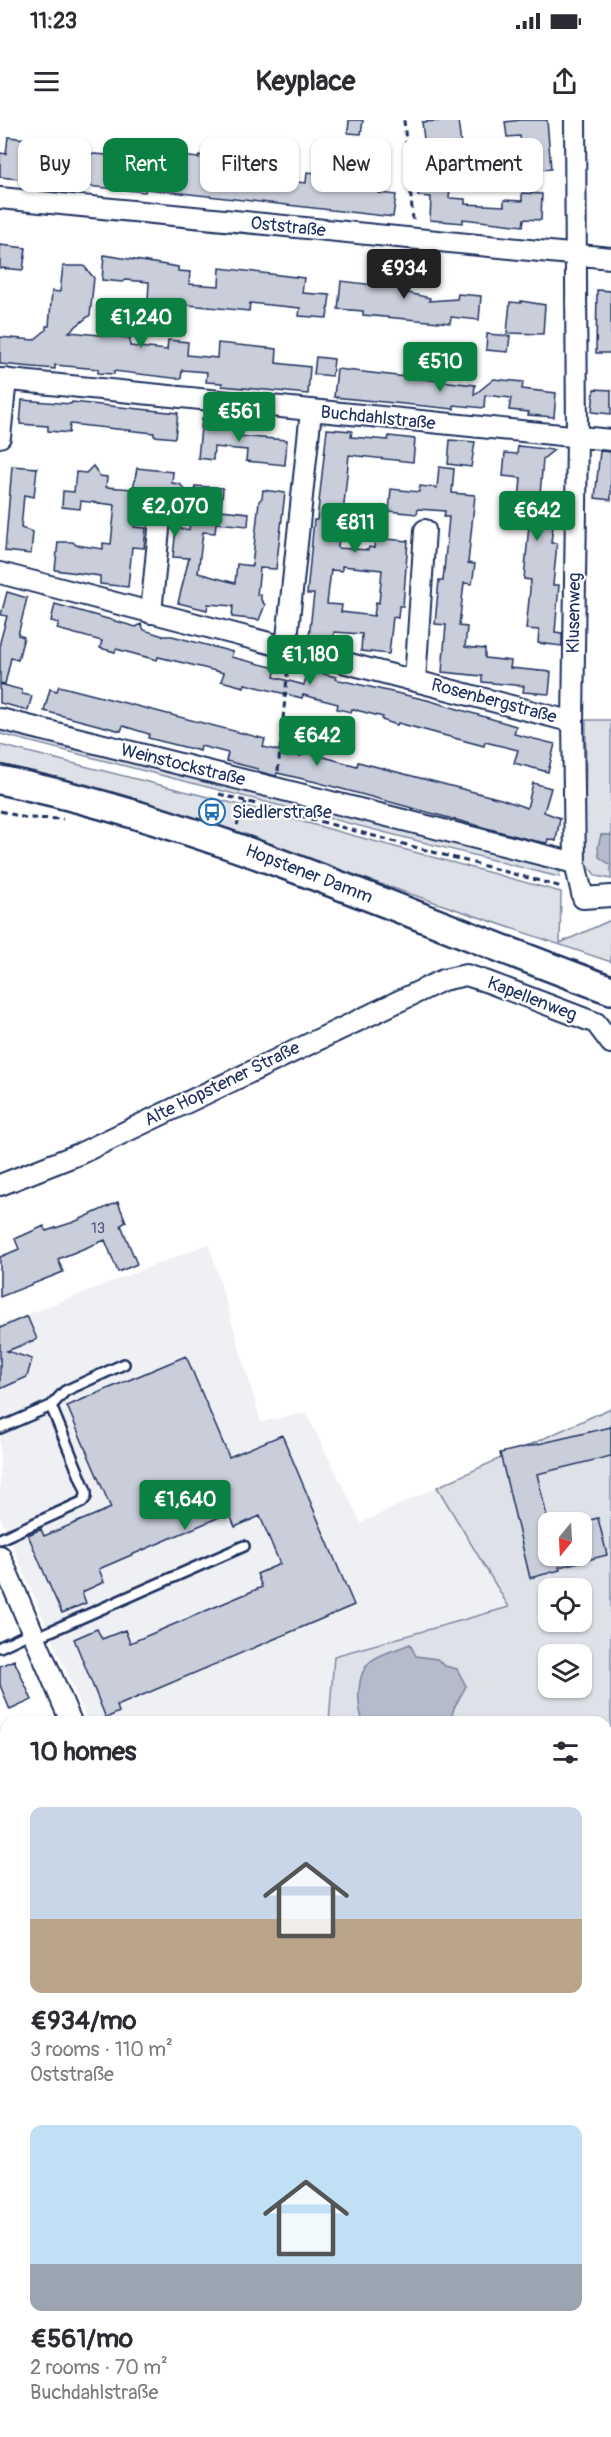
<!DOCTYPE html>
<html lang="en">
<head>
<meta charset="utf-8">
<style>
	:root { --surface:#fff; --page:#f2f2f3; --text:#2b2b33; --muted:#7c7c81; --accent:#0b8043 }
	body { margin:0; font-family:Pangolin,sans-serif; background:var(--page); color:var(--text); height:100vh; display:flex; flex-direction:column; font-size:22px; white-space:nowrap }
	* { box-sizing:border-box; margin:0 }
	p { font-size:20px; color:var(--muted) }
	.icon { flex:none; width:33px; height:33px; fill:none; stroke:currentColor; stroke-width:2; stroke-linecap:round; stroke-linejoin:round }
	.map { position:relative; flex:1; overflow:hidden }
	.panel { position:absolute; left:0px; top:1596px; width:612px; height:722px; display:flex; flex-direction:column; background:var(--surface); border-radius:18px 18px 0 0; box-shadow:0 2px 4px #0004 }
	.panel>* { flex:none }
	.hud { position:absolute; left:18px; top:18px; width:576px; height:54px; display:flex; gap:12px }
	.needle { width:39px; rotate:198deg }
	.fabs { position:absolute; left:538px; top:1392px; display:grid; gap:12px }
	.fabs a { display:grid; place-items:center; width:54px; height:54px; border-radius:12px; background:var(--surface); box-shadow:0 2px 4px #0004; font-size:30px }
	.price { position:absolute; translate:-50% -51px; padding:0 14px; border-radius:6px; background:var(--accent); color:#fff; font-size:20px; line-height:39px; filter:drop-shadow(0 2px 3px #0008) }
	.price::after { content:''; position:absolute; left:50%; top:36px; width:18px; height:14px; margin-left:-9px; background:inherit; clip-path:polygon(0 0,100% 0,50% 100%) }
	.price.selected { background:#222; color:#fff }
	ul { padding:0; list-style:none }
	li { display:grid; align-content:center; gap:12px; height:318px; padding:0 30px }
	li span { display:grid; place-items:center; height:186px; border-radius:12px; color:#555 }
	li>.icon { margin-inline-start:auto }
	span .icon { width:108px; height:108px; fill:#fffc; stroke-width:1 }
	li b { font-size:26px }
	h2 { display:flex; justify-content:space-between; align-items:center; height:72px; padding:0 30px; font-size:26px }
	.pill { padding:0 21px; border-radius:12px; background:var(--surface); box-shadow:0 2px 4px #0004; font-size:21px; line-height:54px }
	.pill.selected { background:var(--accent); color:#fff }
	.status { display:flex; justify-content:space-between; align-items:center; height:42px; padding:0 30px; background:var(--surface); direction:ltr }
	.status svg { height:16px; fill:currentColor }
	header { display:flex; justify-content:space-between; align-items:center; height:78px; padding:0 30px; background:var(--surface); font-size:27px; font-weight:700 }
	.map>svg:first-child { display:block }
	.built { fill:#eff0f4 }
	.green { fill:#dee1e7; stroke:#7c88a2; stroke-width:1.5; fill-rule:evenodd }
	.water { fill:#b5bbca; stroke:#77839f; stroke-width:1.5 }
	.building { fill:#caceda; stroke:#1b2f5e; stroke-width:1.5; fill-rule:evenodd }
	.lines { fill:none; stroke-linecap:round; stroke-linejoin:round }
	.lane-casing { stroke:#1b2f5e; stroke-width:14 }
	.street-casing { stroke:#1b2f5e; stroke-width:24 }
	.secondary-casing { stroke:#1b2f5e; stroke-width:32 }
	.path { stroke:#1b2f5e; stroke-width:3; stroke-dasharray:6 4.5; stroke-linecap:butt }
	.lane { stroke:#fff; stroke-width:9 }
	.street { stroke:#fff; stroke-width:20 }
	.secondary { stroke:#fff; stroke-width:27 }
	.labels { text-anchor:middle; dominant-baseline:central; stroke-width:4.5; stroke-linejoin:round; paint-order:stroke }
	.number-label { font-size:15px; fill:#47577d }
	.street-label { font-size:18px; fill:#1b2f5e; stroke:#fff }
	.poi-label { font-size:18px; fill:#1b2f5e; stroke:#fff; text-anchor:start }
</style>
</head>
<body>
<div class="status"><b>11:23</b><svg viewBox="0 0 49 12"><path d="M0 12V9h3v3zM5 12V6h3v6zM10 12V3h3v9zM15 12V0h3v12zM26 1h20v11H26zM47 4h2v5h-2z"/></svg></div>
<header><svg class="icon" aria-label="menu" viewBox="0 0 24 24"><path d="M4 6h16M4 12h16M4 18h16"/></svg>Keyplace<svg class="icon" aria-label="share" viewBox="0 0 24 24"><path d="M12 15V3M7 8l5-5 5 5M5 13v7h14v-7"/></svg></header>
<div class="map">
<svg width="611" height="2317" viewBox="0 0 611 2317">
	<rect width="100%" height="100%" fill="#fff"/>
	<filter id="ink" filterUnits="userSpaceOnUse"><feTurbulence type="fractalNoise" baseFrequency=".0167" numOctaves="2"/><feDisplacementMap in="SourceGraphic" scale="12" xChannelSelector="R" yChannelSelector="G"/><feConvolveMatrix kernelMatrix="1 2 1 2 8 2 1 2 1" color-interpolation-filters="sRGB"/></filter>
	<g filter="url(#ink)">
		<path class="built" d="M 209,1124 L 261,1302 L 306,1293 L 361,1403 L 437,1367 L 509,1487 L 335,1536 L 329,1602 L 88,1602 L 0,1397 L 0,1205 Z
			M 357,2312 L 589,2312 L 591,2317 L 353,2317 Z"/>
		<path class="green" d="M 586,600 L 611,600 L 611,715 L 601,715 L 611,745 L 611,759 L 596,756 L 585,742 Z
			M 0,607 L 560,751 L 559,757 L 0,614 Z
			M 0,625 L 252,688 L 561,772 L 560,823 L 611,800 L 611,842 L 89,665 L 0,644 Z
			M 611,1288 L 611,1837 L 606,1830 L 606,1602 L 329,1602 L 334,1536 L 509,1487 L 437,1367 ZM 549,1402 L 582,1402 L 582,1436 L 549,1436 ZM 549,1468 L 582,1468 L 582,1502 L 549,1502 ZM 549,1534 L 582,1534 L 582,1568 L 549,1568 Z"/>
		<path class="water" d="M 601,715 L 611,715 L 611,745 L 599,737 L 598,726 Z
			M 410,1524 L 416,1536 L 437,1539 L 445,1546 L 457,1549 L 466,1566 L 454,1588 L 450,1602 L 363,1602 C 359,1590 358,1582 359,1570 C 361,1535 382,1536 410,1524 Z"/>
		<path class="building" d="M 349,0 L 363,0 L 361,14 L 348,13 Z
			M 458,0 L 461,25 L 425,28 L 422,2 Z
			M 521,0 L 547,0 L 551,49 L 523,51 L 520,16 L 507,17 L 505,2 Z
			M 8,17 L 27,19 L 26,29 L 121,36 L 120,45 L 147,47 L 148,41 L 169,44 L 170,35 L 199,38 L 199,35 L 220,38 L 220,46 L 269,53 L 269,59 L 306,63 L 307,52 L 381,59 L 379,73 L 396,75 L 393,97 L 146,69 L 145,72 L 0,57 L 0,33 L 6,34 Z
			M 417,55 L 451,60 L 449,78 L 465,79 L 465,84 L 504,86 L 504,80 L 522,81 L 522,73 L 542,74 L 541,100 L 524,99 L 523,106 L 463,99 L 463,103 L 430,100 L 431,77 L 418,76 Z
			M 0,125 L 26,128 L 23,150 L 0,148 Z
			M 104,135 L 178,147 L 178,151 L 190,152 L 189,164 L 219,166 L 220,148 L 304,158 L 302,173 L 330,175 L 327,198 L 299,196 L 300,188 L 250,183 L 249,191 L 148,181 L 149,162 L 125,160 L 122,162 L 102,160 Z
			M 385,144 L 411,146 L 408,173 L 430,178 L 429,181 L 457,179 L 458,174 L 481,176 L 479,200 L 451,197 L 450,203 L 363,195 L 363,191 L 338,189 L 341,161 L 382,166 Z
			M 63,146 L 84,146 L 94,158 L 90,195 L 69,212 L 130,218 L 130,226 L 167,230 L 168,220 L 188,222 L 187,235 L 217,238 L 218,223 L 277,229 L 276,243 L 310,247 L 308,274 L 222,266 L 222,263 L 206,262 L 207,252 L 182,250 L 181,259 L 114,251 L 114,254 L 98,253 L 98,249 L 55,245 L 55,249 L 0,244 L 0,217 L 34,220 L 46,210 L 46,206 L 49,206 L 52,171 L 60,172 Z
			M 597,170 L 611,171 L 611,233 L 596,233 Z
			M 521,181 L 545,185 L 543,214 L 507,213 L 510,182 L 521,183 Z
			M 487,214 L 510,216 L 508,232 L 486,230 Z
			M 316,237 L 334,239 L 332,256 L 314,254 Z
			M 337,249 L 475,265 L 474,275 L 494,259 L 523,262 L 522,269 L 556,273 L 554,297 L 528,295 L 529,292 L 509,290 L 511,278 L 485,275 L 484,288 L 454,285 L 454,289 L 334,277 Z
			M 594,269 L 611,270 L 611,294 L 592,292 Z
			M 22,280 L 71,284 L 72,282 L 178,293 L 175,318 L 154,316 L 154,313 L 70,304 L 69,313 L 60,312 L 48,311 L 48,306 L 20,304 Z
			M 202,298 L 238,301 L 237,316 L 287,320 L 285,345 L 246,341 L 247,330 L 214,327 L 213,340 L 198,338 Z
			M 327,309 L 352,311 L 351,317 L 388,320 L 389,316 L 415,319 L 413,342 L 349,335 L 343,394 L 341,394 L 338,428 L 368,430 L 369,427 L 374,428 L 375,418 L 408,421 L 403,486 L 399,486 L 398,498 L 393,497 L 389,534 L 361,531 L 362,514 L 334,512 L 334,518 L 329,522 L 309,517 L 314,474 L 307,474 L 314,400 L 317,400 ZM 342,446 L 382,450 L 379,483 L 376,482 L 374,496 L 341,492 L 342,485 L 327,484 L 331,450 L 342,451 Z
			M 450,320 L 475,322 L 471,347 L 448,344 Z
			M 518,326 L 554,330 L 543,339 L 540,375 L 552,376 L 549,405 L 553,406 L 551,423 L 557,423 L 553,465 L 559,465 L 555,512 L 562,513 L 562,526 L 538,523 L 539,510 L 526,509 L 531,460 L 524,459 L 529,405 L 517,404 L 521,358 L 503,356 L 505,333 L 517,334 Z
			M 600,331 L 611,332 L 611,380 L 595,378 Z
			M 12,346 L 37,348 L 34,377 L 24,375 L 21,408 L 33,412 L 31,434 L 5,431 Z
			M 93,346 L 100,356 L 107,357 L 106,367 L 133,369 L 137,348 L 173,352 L 172,363 L 180,364 L 194,381 L 195,366 L 223,368 L 221,390 L 249,393 L 248,406 L 216,403 L 215,413 L 203,412 L 198,453 L 235,463 L 237,444 L 252,446 L 259,381 L 262,378 L 263,370 L 285,373 L 276,449 L 260,448 L 257,475 L 261,475 L 261,480 L 265,485 L 259,500 L 232,497 L 233,486 L 208,484 L 207,490 L 178,483 L 189,438 L 173,437 L 176,408 L 189,410 L 192,384 L 137,379 L 134,407 L 146,408 L 144,428 L 132,427 L 128,467 L 100,464 L 100,456 L 55,450 L 58,422 L 73,422 L 76,425 L 103,429 L 103,423 L 111,424 L 115,385 L 81,381 L 80,389 L 62,387 L 63,371 L 74,372 L 76,352 L 86,353 Z
			M 439,347 L 454,349 L 452,373 L 475,375 L 468,443 L 475,444 L 472,464 L 464,463 L 459,506 L 467,507 L 465,527 L 485,529 L 485,538 L 511,541 L 510,548 L 551,552 L 549,574 L 523,572 L 524,566 L 482,562 L 482,556 L 442,552 L 446,505 L 435,504 L 439,460 L 443,461 L 449,397 L 444,397 L 445,391 L 418,389 L 417,394 L 389,391 L 391,369 L 419,372 L 420,366 L 437,368 Z
			M 7,472 L 27,478 L 18,515 L 24,517 L 21,528 L 18,540 L 11,538 L 5,564 L 0,563 L 0,522 L 7,496 L 1,495 Z
			M 55,484 L 136,507 L 141,504 L 144,510 L 163,516 L 172,516 L 233,532 L 231,537 L 276,548 L 274,557 L 304,565 L 308,550 L 336,557 L 335,559 L 427,580 L 516,606 L 514,614 L 555,624 L 548,652 L 514,643 L 518,630 L 485,622 L 484,626 L 398,603 L 397,605 L 382,600 L 383,597 L 352,589 L 351,592 L 337,589 L 338,584 L 303,575 L 302,578 L 245,564 L 244,567 L 221,561 L 224,553 L 184,543 L 158,537 L 157,540 L 116,529 L 115,532 L 100,528 L 102,521 L 57,509 L 59,503 L 51,501 Z
			M 0,564 L 22,570 L 22,574 L 32,576 L 28,590 L 0,583 Z
			M 59,566 L 265,619 L 263,627 L 301,636 L 302,632 L 313,634 L 357,646 L 358,642 L 501,679 L 527,688 L 533,663 L 551,668 L 544,692 L 560,698 L 556,721 L 548,719 L 547,723 L 531,720 L 316,662 L 277,653 L 276,656 L 257,651 L 258,649 L 226,641 L 228,633 L 201,626 L 200,631 L 148,618 L 149,614 L 123,606 L 121,611 L 44,591 L 50,569 L 57,571 Z
			M 118,1082 L 126,1102 L 121,1105 L 137,1144 L 118,1152 L 105,1120 L 58,1139 L 63,1152 L 0,1177 L 0,1137 L 19,1129 L 15,1119 L 44,1106 L 46,1111 L 74,1102 Z
			M 27,1196 L 37,1219 L 7,1231 L 32,1239 L 27,1257 L 0,1269 L 0,1208 Z
			M 186,1236 L 229,1337 L 282,1315 L 354,1485 L 117,1586 L 119,1592 L 106,1598 L 74,1519 L 97,1509 L 102,1519 L 125,1510 L 130,1523 L 262,1467 L 257,1454 L 280,1444 L 260,1396 L 235,1407 L 229,1393 L 99,1449 L 104,1462 L 82,1472 L 86,1483 L 62,1493 L 51,1469 L 28,1415 L 41,1409 L 44,1416 L 111,1388 L 67,1286 Z
			M 611,1307 L 611,1336 L 537,1354 L 549,1405 L 549,1436 L 582,1436 L 582,1402 L 598,1398 L 607,1435 L 559,1447 L 560,1450 L 530,1458 L 500,1333 Z
			M 14,1540 L 32,1580 L 10,1590 L 0,1565 L 0,1546 Z"/>
		<g class="lines">
			<defs>
				<path id="lane" d="M 0,1308 L 51,1286 L 65,1271 L 124,1244
					M 0,1419 L 82,1382 L 86,1377 L 86,1371 L 51,1286
					M 35,1518 L 244,1426
					M 0,1527 L 32,1512"/>
				<path id="street" d="M 575,0 L 577,317 L 573,602 L 575,743 L 583,778 L 611,776
					M 0,78 L 611,138
					M 0,259 L 611,320
					M 0,317 L 6,259
					M 0,453 L 573,602
					M 151,493 L 160,399
					M 286,528 L 311,291
					M 415,561 L 425,410
					M 0,599 L 575,743
					M 0,1065 L 79,1034 L 443,860 L 466,855 L 488,862 L 596,903 L 611,923
					M 0,1436 L 71,1602
					M 606,1698 L 611,1692
					M 606,2303 L 611,2313
					M 337,2317 L 341,2312"/>
				<path id="secondary" d="M 0,660 C 212,704 408,796 611,870"/>
			</defs>
			<use href="#lane" class="lane-casing"/>
			<use href="#street" class="street-casing"/>
			<use href="#secondary" class="secondary-casing"/>
			<path class="path" d="M 404,0 L 413,100
				M 278,651 L 288,547
				M 219,674 L 562,767
				M 0,691 L 26,698 L 63,699
				M 237,705 L 246,682"/>
			<use href="#lane" class="lane"/>
			<use href="#street" class="street"/>
			<use href="#secondary" class="secondary"/>
		</g>
	</g>
	<defs>
		<symbol id="bus-ring" viewBox="-11 -11 22 22"><circle r="9.5" fill="#fff" stroke="#1f6fb2" stroke-width="1.5"/><path d="M-5-6H5V4H4V6H2V4H-2V6H-4V4H-5ZM-3.5-4V0h7V-4ZM-3.5 1.2v1.5H-2V1.2ZM2 1.2v1.5H3.5V1.2Z" fill="#1f6fb2"/></symbol>
	</defs>
	<g fill-rule="evenodd">
		<use href="#bus-ring" x="197" y="677" width="30" height="30"/>
	</g>
	<g class="labels">
		<g class="number-label">
			<text x="98" y="1108">13</text>
		</g>
		<g class="street-label">
			<text transform="translate(288 107) rotate(6)">Oststraße</text>
			<text transform="translate(378 298) rotate(6)">Buchdahlstraße</text>
			<text transform="translate(574 493) rotate(-89)">Klusenweg</text>
			<text transform="translate(494 581) rotate(15)">Rosenbergstraße</text>
			<text transform="translate(183 645) rotate(14)">Weinstockstraße</text>
			<text transform="translate(309 754) rotate(21)">Hopstener Damm</text>
			<text transform="translate(532 879) rotate(21)">Kapellenweg</text>
			<text transform="translate(222 964) rotate(-26)">Alte Hopstener Straße</text>
		</g>
		<g class="poi-label">
			<text x="232" y="692">Siedlerstraße</text>
		</g>
	</g>
</svg>
<div class="fabs">
<a><svg class="needle" viewBox="-14 -14 28 28"><path d="M0-13l5 13h-10z" fill="#e53935"/><path d="M0 13l5-13h-10z" fill="#7c7c81"/></svg></a>
<a><svg class="icon" aria-label="locate" viewBox="0 0 24 24"><circle cx="12" cy="12" r="6"/><path d="M12 2v4M12 18v4M2 12h4M18 12h4"/></svg></a>
<a><svg class="icon" aria-label="layers" viewBox="0 0 24 24"><path d="M12 4l9 5-9 5-9-5zM3 14l9 5 9-5"/></svg></a>
</div>
<b class="price selected" style="left:404px;top:180px">€934</b>
<b class="price" style="left:141px;top:229px">€1,240</b>
<b class="price" style="left:440px;top:273px">€510</b>
<b class="price" style="left:239px;top:323px">€561</b>
<b class="price" style="left:175px;top:418px">€2,070</b>
<b class="price" style="left:537px;top:422px">€642</b>
<b class="price" style="left:355px;top:434px">€811</b>
<b class="price" style="left:310px;top:566px">€1,180</b>
<b class="price" style="left:317px;top:647px">€642</b>
<b class="price" style="left:185px;top:1411px">€1,640</b>
<div class="hud">
<a class="pill">Buy</a>
<a class="pill selected">Rent</a>
<a class="pill">Filters</a>
<a class="pill">New</a>
<a class="pill">Apartment</a>
</div>
<section class="panel">
<h2>10 homes<svg class="icon" aria-label="filters" viewBox="0 0 24 24"><path d="M4 7h16M4 17h16"/><circle cx="9" cy="7" r="2"/><circle cx="15" cy="17" r="2"/></svg></h2>
<ul>
<li><span style="background:linear-gradient(#c9d6e8 60%,#b9a48a 0)"><svg class="icon" aria-label="home" viewBox="0 0 24 24"><path d="M3 11l9-7 9 7M6 9v11h12V9"/></svg></span><div><b>€934/mo</b><p>3 rooms · 110 m²</p><p>Oststraße</p></div></li>
<li><span style="background:linear-gradient(#bfe0f5 75%,#9aa5b1 0)"><svg class="icon" aria-label="home" viewBox="0 0 24 24"><path d="M3 11l9-7 9 7M6 9v11h12V9"/></svg></span><div><b>€561/mo</b><p>2 rooms · 70 m²</p><p>Buchdahlstraße</p></div></li>
</ul>
</section>
</div>
</body>
</html>
